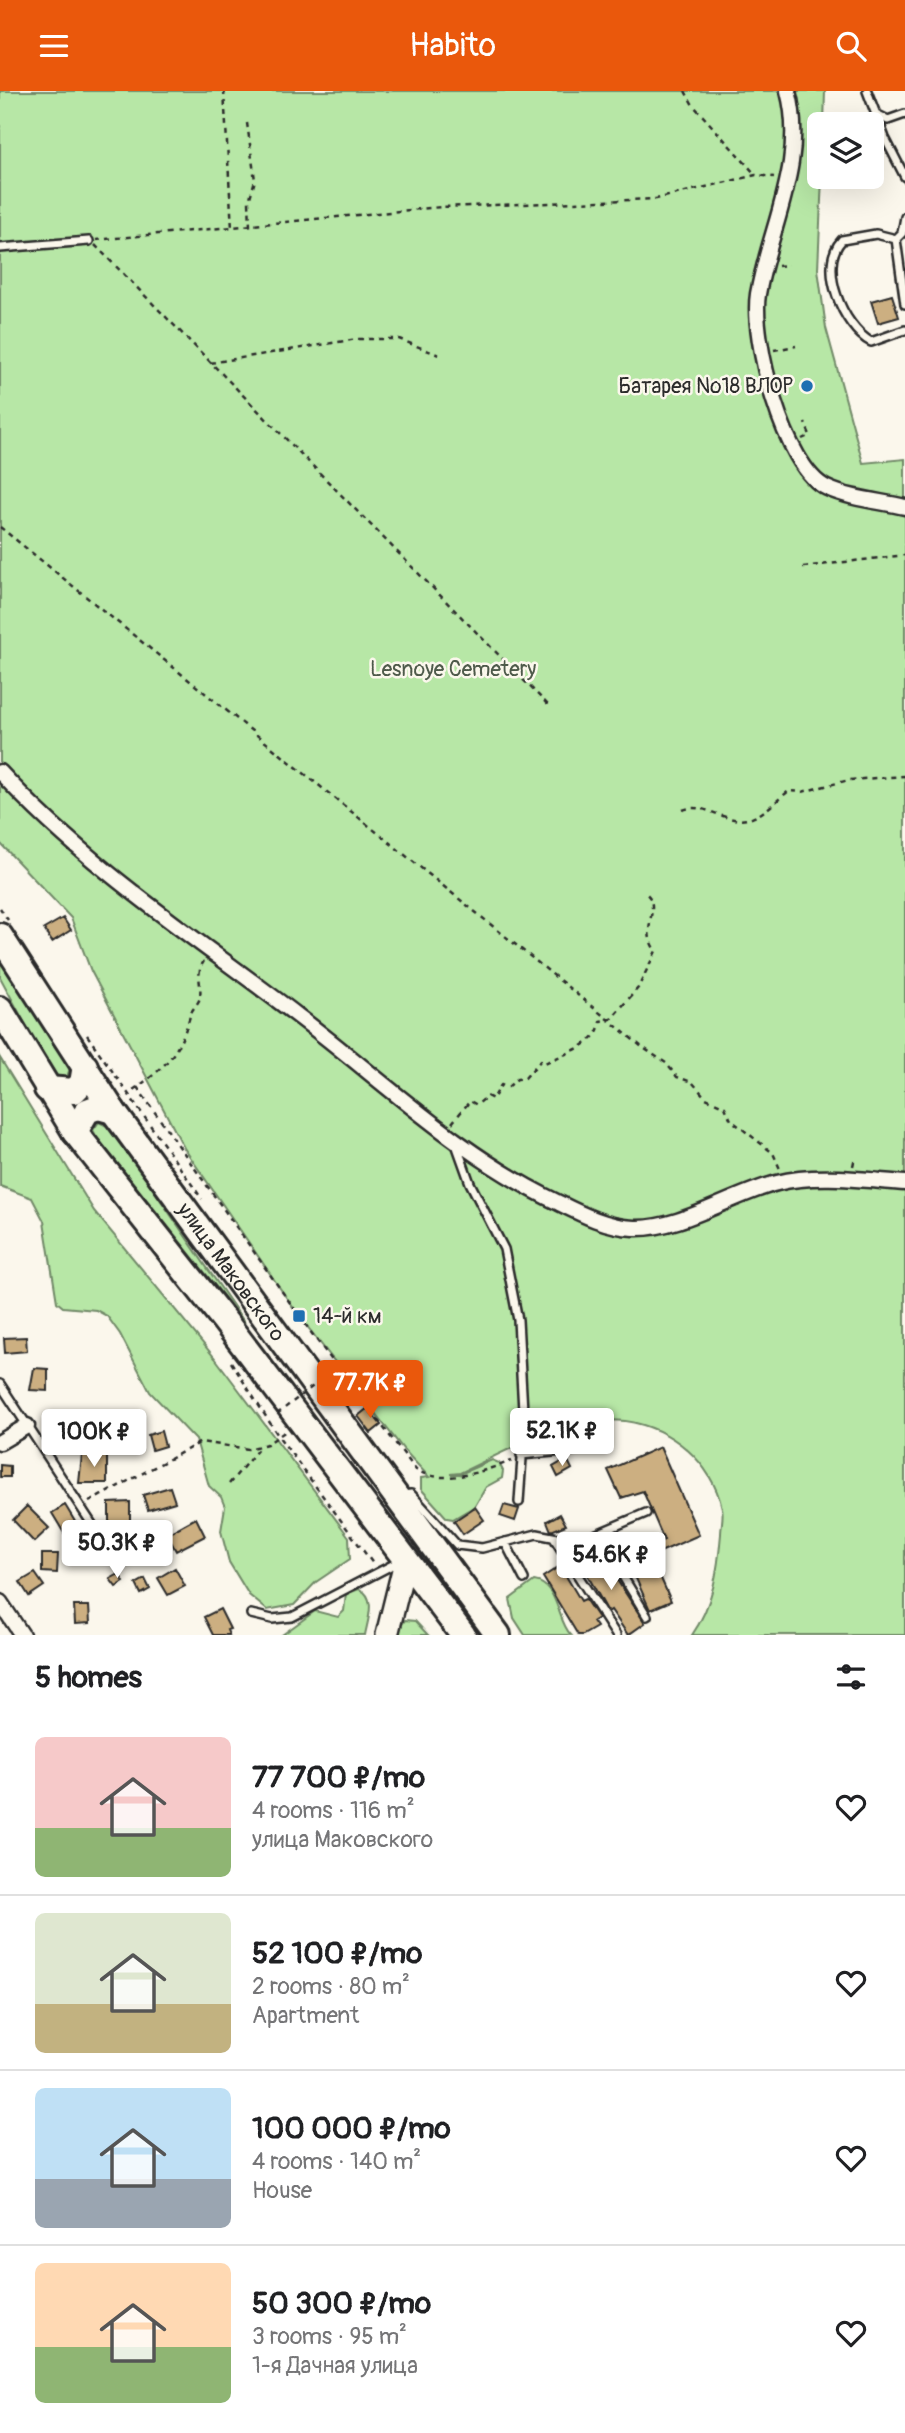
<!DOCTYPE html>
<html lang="en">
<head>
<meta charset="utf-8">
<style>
	:root { --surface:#fff; --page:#f6f6f6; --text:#202124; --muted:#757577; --line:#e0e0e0; --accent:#ea580c }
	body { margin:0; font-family:Pangolin,sans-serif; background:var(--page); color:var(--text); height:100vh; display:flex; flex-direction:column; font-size:26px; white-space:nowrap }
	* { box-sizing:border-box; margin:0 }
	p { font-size:23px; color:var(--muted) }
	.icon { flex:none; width:38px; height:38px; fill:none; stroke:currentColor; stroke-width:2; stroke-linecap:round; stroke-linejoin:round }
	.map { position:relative; height:1544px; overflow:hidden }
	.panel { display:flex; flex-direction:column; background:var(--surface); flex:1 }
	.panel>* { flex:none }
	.fabs { position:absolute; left:807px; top:21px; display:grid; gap:14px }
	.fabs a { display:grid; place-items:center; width:77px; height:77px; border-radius:10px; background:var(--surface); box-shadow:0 7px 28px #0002; font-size:35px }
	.price { position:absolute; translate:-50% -60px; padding:0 16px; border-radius:7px; background:#fff; color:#222; font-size:23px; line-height:46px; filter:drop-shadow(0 2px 4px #0008) }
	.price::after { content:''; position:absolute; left:50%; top:42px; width:21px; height:16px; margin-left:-10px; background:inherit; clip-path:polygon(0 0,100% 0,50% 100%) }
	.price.current { background:var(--accent); color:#fff }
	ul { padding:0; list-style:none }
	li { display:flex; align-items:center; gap:21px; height:175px; padding:0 35px }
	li+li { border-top:2px solid var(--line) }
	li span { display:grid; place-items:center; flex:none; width:196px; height:140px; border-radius:10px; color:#555 }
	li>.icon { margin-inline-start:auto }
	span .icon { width:84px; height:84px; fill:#fffc; stroke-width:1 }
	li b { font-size:30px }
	h2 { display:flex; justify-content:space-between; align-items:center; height:84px; padding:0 35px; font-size:30px }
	header { display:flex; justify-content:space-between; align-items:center; height:91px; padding:0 35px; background:var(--accent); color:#fff; font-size:32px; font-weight:600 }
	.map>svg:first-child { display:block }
	.green { fill:#b7e7a6; stroke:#718968; stroke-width:2 }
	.building { fill:#ccaf81; stroke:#2b2b2b; stroke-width:2 }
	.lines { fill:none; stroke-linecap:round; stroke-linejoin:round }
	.service-casing { stroke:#2b2b2b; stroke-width:12 }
	.minor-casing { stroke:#2b2b2b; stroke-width:19 }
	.secondary-casing { stroke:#2b2b2b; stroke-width:26 }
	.trunk-casing { stroke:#2b2b2b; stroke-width:30 }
	.path { stroke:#2b2b2b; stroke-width:2.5; stroke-dasharray:5 5; stroke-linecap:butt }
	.service { stroke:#fbf7ec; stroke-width:7 }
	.minor { stroke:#fbf7ec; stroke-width:14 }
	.secondary { stroke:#fbf7ec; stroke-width:21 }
	.trunk { stroke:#fbf7ec; stroke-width:24 }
	.path-bridge { stroke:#2b2b2b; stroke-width:2.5; stroke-dasharray:5 5; stroke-linecap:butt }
	.poi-dot { fill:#1f6fb2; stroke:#fbf7ec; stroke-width:2.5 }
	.labels { text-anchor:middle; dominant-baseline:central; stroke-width:5; stroke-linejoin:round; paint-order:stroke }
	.poi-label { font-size:21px; fill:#2b2b2b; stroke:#fbf7ec; text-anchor:end }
	.park-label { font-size:21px; fill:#4e5a4a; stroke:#fbf7ec }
	.street-label { font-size:21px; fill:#2b2b2b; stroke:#fbf7ec }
</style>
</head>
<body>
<header><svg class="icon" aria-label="menu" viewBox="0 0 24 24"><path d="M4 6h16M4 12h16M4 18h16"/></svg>Habito<svg class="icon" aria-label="search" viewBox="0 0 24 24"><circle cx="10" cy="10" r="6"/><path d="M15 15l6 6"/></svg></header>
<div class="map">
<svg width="905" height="1544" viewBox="0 0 905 1544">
	<rect width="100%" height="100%" fill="#fbf7ec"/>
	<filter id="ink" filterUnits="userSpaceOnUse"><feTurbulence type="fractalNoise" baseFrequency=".0143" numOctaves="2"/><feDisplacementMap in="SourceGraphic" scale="14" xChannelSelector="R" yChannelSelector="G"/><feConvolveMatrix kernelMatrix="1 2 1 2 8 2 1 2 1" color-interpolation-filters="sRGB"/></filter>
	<g filter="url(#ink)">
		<path class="green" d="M 0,0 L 825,0 L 824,33 L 819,33 L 819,86 L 822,86 L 818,178 L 826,237 L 863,372 L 905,368 L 905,1544 L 692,1544 C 713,1514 718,1479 721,1443 C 721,1435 724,1424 722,1417 C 711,1370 672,1337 625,1330 C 569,1323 509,1359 460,1382 L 450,1383 L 460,1383 L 492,1369 L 499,1372 L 503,1380 L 502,1387 L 486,1396 L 475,1415 L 453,1428 L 447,1427 L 421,1398 L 421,1387 L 429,1386 L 404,1359 L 299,1225 L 184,1057 L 91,880 L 71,827 L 0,752 Z
			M 0,869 L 70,977 L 67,986 L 57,986 L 48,975 L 0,886 Z
			M 0,967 L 94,1120 L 215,1267 L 349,1446 L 350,1468 L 316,1491 L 294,1514 L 267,1519 L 249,1504 L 229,1471 L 221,1440 L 225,1416 L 221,1406 L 209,1395 L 196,1349 L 150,1301 L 120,1243 L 107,1225 L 96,1219 L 63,1216 L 57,1211 L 44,1130 L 32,1107 L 0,1095 Z
			M 99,1031 L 111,1037 L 245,1232 L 96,1045 L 93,1039 Z
			M 534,1490 C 559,1493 557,1531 571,1544 L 525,1544 L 514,1527 L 510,1508 Z
			M 359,1498 C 377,1506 368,1528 365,1544 L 282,1544 L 315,1520 L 338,1526 L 344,1520 L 346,1503 Z
			M 405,1529 L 415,1530 L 428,1544 L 395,1544 Z"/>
		<path class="building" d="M 892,204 L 899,226 L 878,232 L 871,210 Z
			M 63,827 L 71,839 L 52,851 L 44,838 Z
			M 26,1246 L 27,1260 L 5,1262 L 4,1247 Z
			M 34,1277 L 48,1278 L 48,1300 L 30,1299 Z
			M 368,1317 L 381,1334 L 371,1342 L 358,1325 Z
			M 68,1332 L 84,1332 L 83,1356 L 67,1356 Z
			M 161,1340 L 165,1355 L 152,1359 L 148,1344 Z
			M 660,1356 L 699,1444 L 651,1465 L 671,1510 L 650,1519 L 627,1467 L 621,1470 L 615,1460 L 629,1454 L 633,1463 L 664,1449 L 643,1400 L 621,1407 L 608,1379 Z
			M 107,1363 L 107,1392 L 79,1392 L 82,1364 Z
			M 567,1368 L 572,1378 L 558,1386 L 553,1376 Z
			M 0,1374 L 10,1375 L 10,1386 L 0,1386 Z
			M 170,1396 L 175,1411 L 148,1419 L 143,1404 Z
			M 130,1411 L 130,1431 L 109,1431 L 109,1412 Z
			M 65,1414 L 77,1434 L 64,1442 L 52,1422 Z
			M 504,1414 L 519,1418 L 515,1430 L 500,1425 Z
			M 27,1415 L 49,1437 L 34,1451 L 13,1429 Z
			M 475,1416 L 484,1429 L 463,1443 L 454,1430 Z
			M 560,1423 L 566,1434 L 551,1440 L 547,1430 Z
			M 196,1427 L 205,1445 L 176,1460 L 167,1443 Z
			M 596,1457 L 645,1532 L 628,1544 L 611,1519 L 608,1521 L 579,1469 Z
			M 42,1463 L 58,1463 L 57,1482 L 42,1481 Z
			M 560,1475 L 581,1510 L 585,1508 L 598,1527 L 593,1530 L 597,1536 L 583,1544 L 578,1544 L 543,1486 Z
			M 175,1477 L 185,1495 L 168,1504 L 158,1487 Z
			M 35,1482 L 44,1495 L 29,1505 L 20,1491 Z
			M 119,1483 L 124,1491 L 116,1496 L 110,1488 Z
			M 145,1488 L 150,1498 L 141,1503 L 136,1493 Z
			M 74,1515 L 89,1515 L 90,1532 L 75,1533 Z
			M 220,1518 L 230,1538 L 227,1539 L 229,1544 L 213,1544 L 204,1526 Z"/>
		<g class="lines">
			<defs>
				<path id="service" d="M 867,0 L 885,47 L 905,86
					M 876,23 L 888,29 L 905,23
					M 905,126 L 902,142 L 896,148 L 905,213
					M 896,148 L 876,143 L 842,149 C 817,175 843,236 871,251 L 905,239
					M 0,157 L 89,150
					M 456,1053 L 470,1092 L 504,1158 L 518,1229 L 524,1338 L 519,1411
					M 0,1293 L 107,1456
					M 521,1364 L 585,1358
					M 403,1404 L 411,1403 L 457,1454 L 482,1457 L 537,1443 L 578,1451 L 646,1422
					M 597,1443 L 647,1525
					M 554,1447 L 616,1544
					M 505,1451 L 524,1488
					M 251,1523 L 272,1528 L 292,1526 L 400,1470"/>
				<path id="minor" d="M 788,0 C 807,70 770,135 758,203 C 751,247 784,377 827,397 C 851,408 880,410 905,416
					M 0,681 C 88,777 196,847 298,925 C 384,990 461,1066 559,1112 C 583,1124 607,1136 634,1137 C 679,1139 733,1103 777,1092 C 817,1082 864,1089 905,1092
					M 0,1351 L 27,1335
					M 0,1511 L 22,1544"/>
				<path id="secondary" d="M 387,1544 L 406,1467"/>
				<g id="trunk">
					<path id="s1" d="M 0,845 L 113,1020 L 498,1544"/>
					<path d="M 0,918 L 75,1041 L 224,1229 L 463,1544"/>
					<path d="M 47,998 L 74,1000 L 82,992 L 85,975"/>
					<path d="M 75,1041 L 87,1020 L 98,1016 L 113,1020"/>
				</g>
			</defs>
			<use href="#service" class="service-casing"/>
			<use href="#minor" class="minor-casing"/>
			<use href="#secondary" class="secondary-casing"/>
			<use href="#trunk" class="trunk-casing"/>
			<path class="path" d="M 224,0 L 232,138
				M 685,0 L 693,14 L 756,84
				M 247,32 L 255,89 L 249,110 L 250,136
				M 96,149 L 441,116 L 656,108 L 756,84 L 774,86
				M 95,154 L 551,617
				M 778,175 L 788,174
				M 774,259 L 796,255
				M 210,272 L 357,248 L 399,248 L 439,264
				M 802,348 L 810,344 L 805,332
				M 0,436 L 642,956 L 666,972 L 677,986 L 692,991 L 706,1007 L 725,1016 L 731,1029 L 773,1062 L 780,1078
				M 803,476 L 905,464
				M 683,719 C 704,710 724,733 748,728 C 761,726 778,708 789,700 L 802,701 L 849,689 L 905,685
				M 0,817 L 8,829
				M 87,944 L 202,1108
				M 137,996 L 315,1247 L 416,1379 C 444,1395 483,1380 512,1370
				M 133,999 C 165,977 179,963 190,925 C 191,918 199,913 200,906 C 202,892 195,884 204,870
				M 452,1032 L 470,1010 L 477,1014 L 487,1005 L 493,1008 L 501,994 L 508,996 L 517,988 L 525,987 L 541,969 L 545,972 C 562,963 599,955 600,930 L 611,928 L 638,897 L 656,860 C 638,838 664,814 644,801
				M 853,1075 L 855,1066
				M 231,1271 L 279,1346 L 374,1474
				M 326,1277 L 331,1273 L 339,1283 L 332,1289
				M 229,1393 L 259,1357
				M 89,1411 L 201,1351 L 248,1358 L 267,1353 L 286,1340"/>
			<use href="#service" class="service"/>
			<use href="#minor" class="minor"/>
			<use href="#secondary" class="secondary"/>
			<use href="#trunk" class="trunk"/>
			<path class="path-bridge" d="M 277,1323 L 335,1278"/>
		</g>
	</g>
	<g class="poi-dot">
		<circle cx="807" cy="295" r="7"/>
		<rect x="292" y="1218" width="14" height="14" rx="3.5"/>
	</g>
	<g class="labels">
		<g class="poi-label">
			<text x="793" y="295">Батарея №18 ВЛОР</text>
			<text x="313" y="1225" text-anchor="start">14-й км</text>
		</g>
		<g class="park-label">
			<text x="453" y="578">Lesnoye Cemetery</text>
		</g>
		<g class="street-label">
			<text stroke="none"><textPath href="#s1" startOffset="408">улица Маковского</textPath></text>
		</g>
	</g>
</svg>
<div class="fabs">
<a><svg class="icon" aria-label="layers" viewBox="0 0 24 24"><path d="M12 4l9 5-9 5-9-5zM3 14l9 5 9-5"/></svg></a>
</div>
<b class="price current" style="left:370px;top:1329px">77.7K ₽</b>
<b class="price" style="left:562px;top:1377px">52.1K ₽</b>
<b class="price" style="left:94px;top:1378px">100K ₽</b>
<b class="price" style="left:117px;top:1489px">50.3K ₽</b>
<b class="price" style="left:611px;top:1501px">54.6K ₽</b>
</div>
<section class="panel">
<h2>5 homes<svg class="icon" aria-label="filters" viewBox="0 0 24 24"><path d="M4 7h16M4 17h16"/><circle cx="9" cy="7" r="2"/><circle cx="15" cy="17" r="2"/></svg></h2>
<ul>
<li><span style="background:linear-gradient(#f6c9c9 65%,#8fb573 0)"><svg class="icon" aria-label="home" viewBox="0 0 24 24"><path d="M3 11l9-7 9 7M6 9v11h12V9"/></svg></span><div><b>77 700 ₽/mo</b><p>4 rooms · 116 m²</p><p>улица Маковского</p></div><svg class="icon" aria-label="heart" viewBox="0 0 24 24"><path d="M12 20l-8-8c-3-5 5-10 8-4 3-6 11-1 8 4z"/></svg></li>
<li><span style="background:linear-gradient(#dfe7d0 65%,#c2b280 0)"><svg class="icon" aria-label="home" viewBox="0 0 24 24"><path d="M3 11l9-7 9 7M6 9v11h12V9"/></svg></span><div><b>52 100 ₽/mo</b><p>2 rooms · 80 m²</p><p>Apartment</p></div><svg class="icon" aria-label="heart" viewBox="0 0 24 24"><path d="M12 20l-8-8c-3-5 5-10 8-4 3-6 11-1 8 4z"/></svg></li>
<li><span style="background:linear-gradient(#bfe0f5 65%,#9aa5b1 0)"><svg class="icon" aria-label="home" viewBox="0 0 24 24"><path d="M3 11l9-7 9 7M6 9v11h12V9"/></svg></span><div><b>100 000 ₽/mo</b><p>4 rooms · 140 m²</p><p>House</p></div><svg class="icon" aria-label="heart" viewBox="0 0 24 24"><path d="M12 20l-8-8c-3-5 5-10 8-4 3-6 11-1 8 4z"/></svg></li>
<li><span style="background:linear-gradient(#ffd9b3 60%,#8fb573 0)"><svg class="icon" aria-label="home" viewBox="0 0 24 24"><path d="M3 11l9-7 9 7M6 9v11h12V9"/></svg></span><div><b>50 300 ₽/mo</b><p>3 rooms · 95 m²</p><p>1-я Дачная улица</p></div><svg class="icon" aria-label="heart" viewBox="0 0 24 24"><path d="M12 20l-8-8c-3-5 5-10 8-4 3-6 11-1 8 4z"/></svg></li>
</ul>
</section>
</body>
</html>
